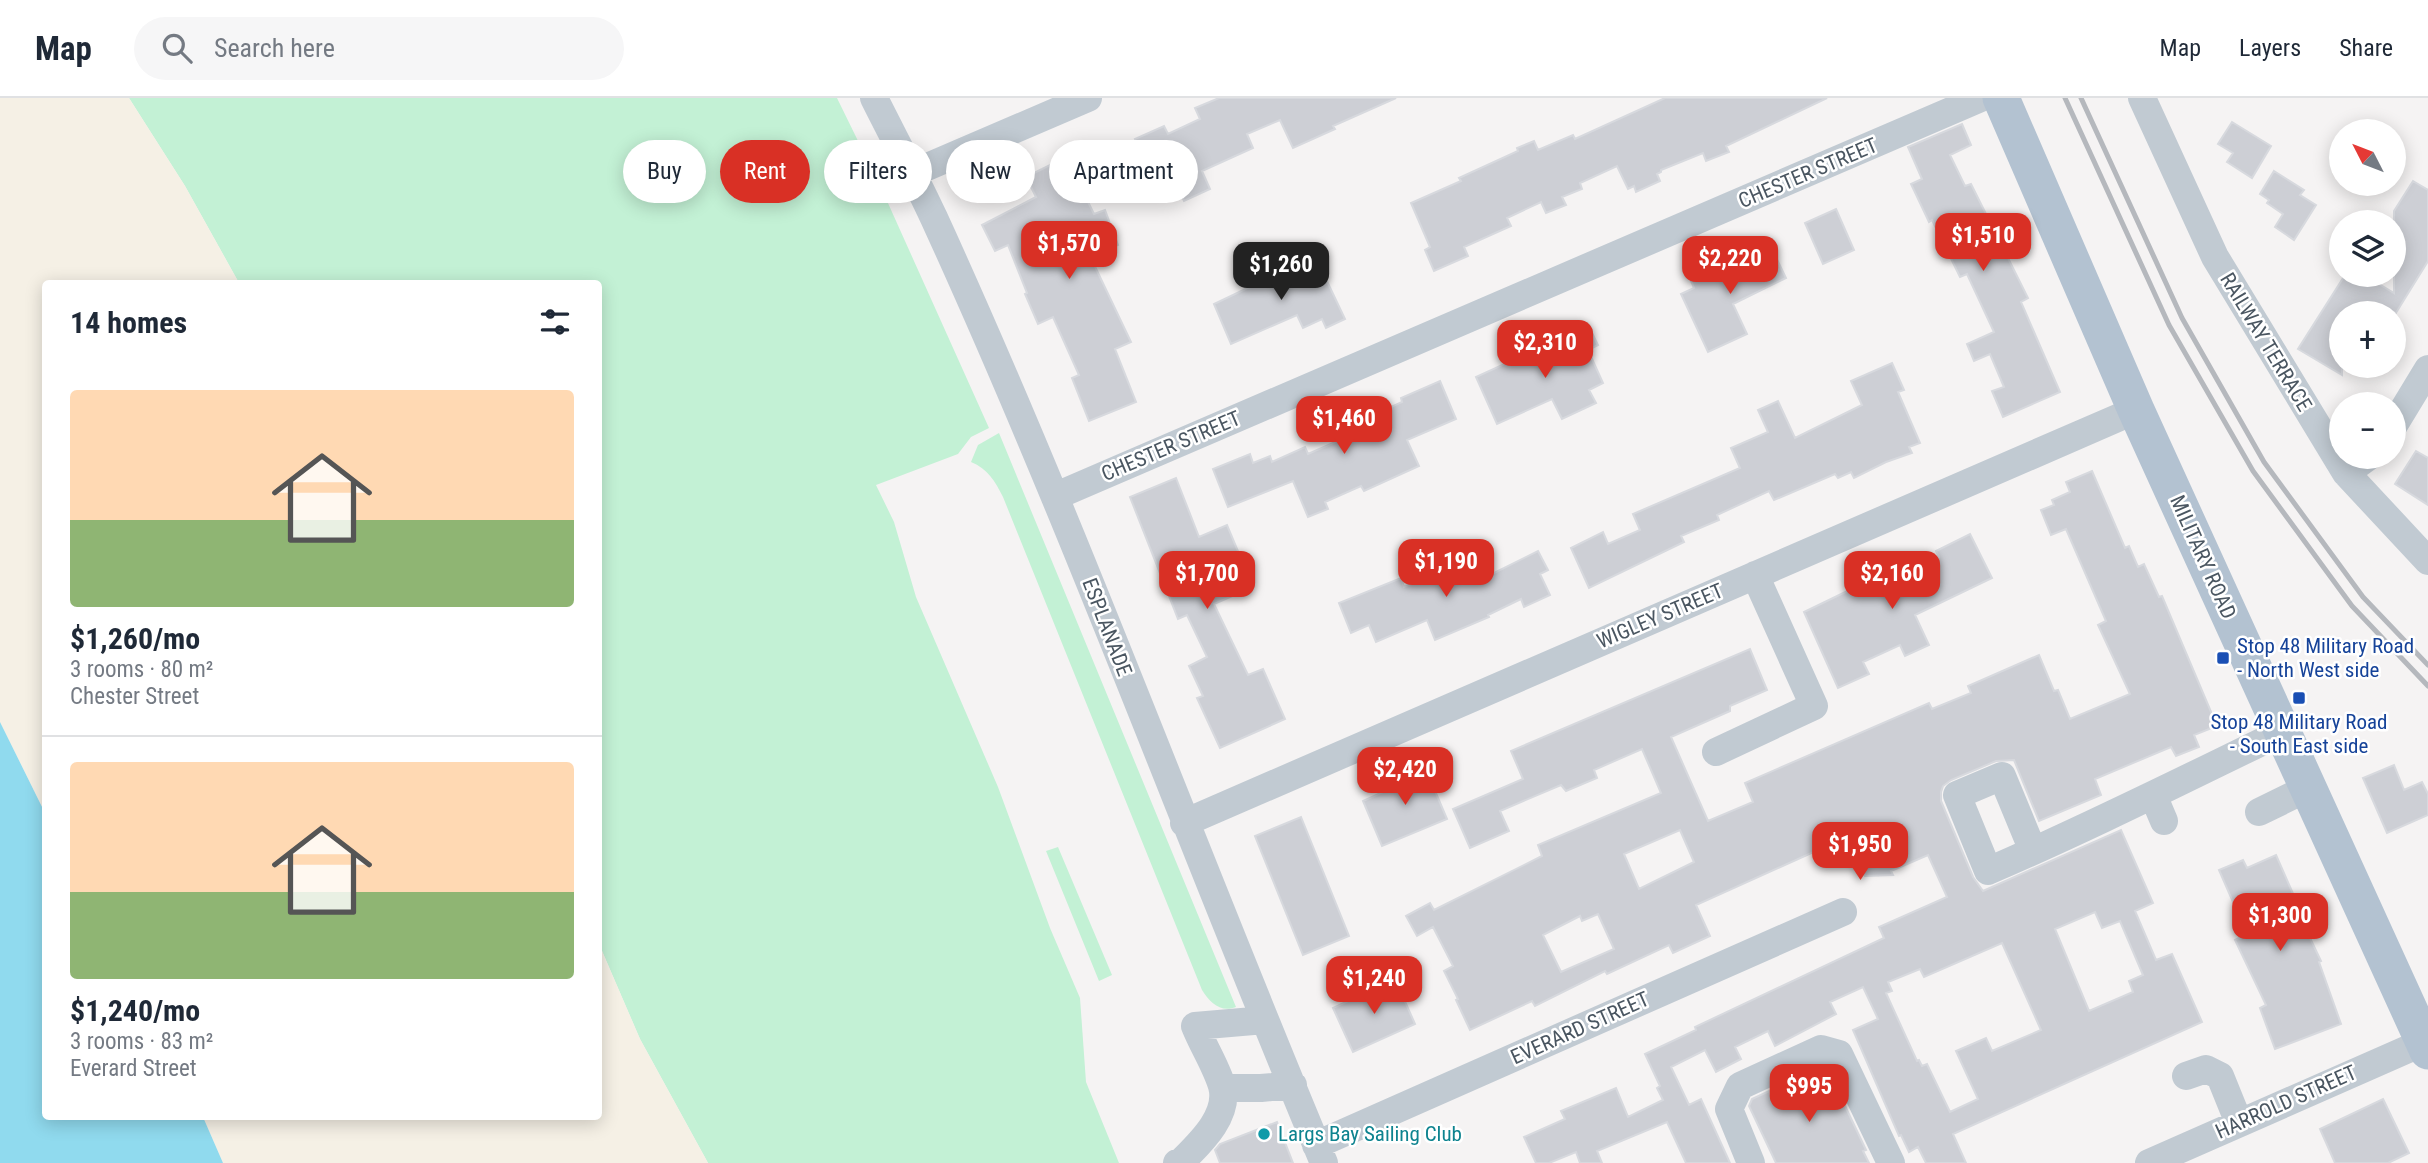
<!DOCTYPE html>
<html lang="en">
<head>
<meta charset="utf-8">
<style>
	:root { --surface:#fff; --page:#f6f6f7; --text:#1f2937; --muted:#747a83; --line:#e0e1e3; --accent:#d93025 }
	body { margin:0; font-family:"Roboto Condensed",sans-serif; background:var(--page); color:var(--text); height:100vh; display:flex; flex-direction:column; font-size:26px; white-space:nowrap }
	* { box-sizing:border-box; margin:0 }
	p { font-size:23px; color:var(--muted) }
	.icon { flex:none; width:38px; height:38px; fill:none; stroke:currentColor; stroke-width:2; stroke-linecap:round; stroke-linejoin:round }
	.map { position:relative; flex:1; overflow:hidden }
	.drawer { position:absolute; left:42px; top:182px; width:560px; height:840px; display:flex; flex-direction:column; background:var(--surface); border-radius:7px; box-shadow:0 4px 18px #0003 }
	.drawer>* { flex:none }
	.top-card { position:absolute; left:623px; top:42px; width:665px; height:63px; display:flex; gap:14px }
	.needle { width:46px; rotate:312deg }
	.buttons { position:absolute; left:2329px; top:21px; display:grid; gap:14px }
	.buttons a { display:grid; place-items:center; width:77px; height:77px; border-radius:50%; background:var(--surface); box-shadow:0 4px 18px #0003; font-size:35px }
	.price { position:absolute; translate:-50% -60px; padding:0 16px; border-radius:14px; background:var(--accent); color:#fff; font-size:23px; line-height:46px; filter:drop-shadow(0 2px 4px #0008) }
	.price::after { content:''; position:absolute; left:50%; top:42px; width:21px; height:16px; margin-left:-10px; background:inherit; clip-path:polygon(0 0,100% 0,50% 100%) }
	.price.current { background:#222; color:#fff }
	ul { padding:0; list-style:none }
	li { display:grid; align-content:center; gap:14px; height:371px; padding:0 28px }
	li+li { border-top:2px solid var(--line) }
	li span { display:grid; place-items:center; height:217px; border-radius:7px; color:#555 }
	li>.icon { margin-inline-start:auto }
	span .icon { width:126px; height:126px; fill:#fffc; stroke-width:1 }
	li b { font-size:30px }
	h2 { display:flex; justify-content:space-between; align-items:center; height:84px; padding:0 28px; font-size:30px }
	.pill { padding:0 24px; border-radius:32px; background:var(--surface); box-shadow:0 4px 18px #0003; font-size:24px; line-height:63px }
	.pill.current { background:var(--accent); color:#fff }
	header { display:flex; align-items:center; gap:42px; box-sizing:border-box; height:98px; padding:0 35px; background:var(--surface); border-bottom:2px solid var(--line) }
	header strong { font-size:33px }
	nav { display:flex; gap:38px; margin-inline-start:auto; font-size:24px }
	.search { width:490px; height:63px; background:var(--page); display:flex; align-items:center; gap:18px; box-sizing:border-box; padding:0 24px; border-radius:38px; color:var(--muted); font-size:26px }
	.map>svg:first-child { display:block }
	.green { fill:#c3f1d5 }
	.sand { fill:#f5f0e5 }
	.water { fill:#90daee }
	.building { fill:#cdcfd5; stroke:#d7d9de; stroke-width:2; fill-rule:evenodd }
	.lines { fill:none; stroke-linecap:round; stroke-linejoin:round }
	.minor { stroke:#c1cad2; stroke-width:28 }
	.major { stroke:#b3c2d1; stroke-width:37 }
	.rail { stroke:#b5b8bd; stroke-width:5 }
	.transit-dot { fill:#1a4fb4; stroke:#fff; stroke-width:2.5 }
	.culture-dot { fill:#0f9aa8; stroke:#fff; stroke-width:2.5 }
	.labels { text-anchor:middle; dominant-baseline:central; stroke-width:5; stroke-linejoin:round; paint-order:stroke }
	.street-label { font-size:21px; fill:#4a5661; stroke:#fff }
	.transit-label { font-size:21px; fill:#164399; stroke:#fff; text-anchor:start }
	.culture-label { font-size:21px; fill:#0d838f; stroke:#fff; text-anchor:start }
</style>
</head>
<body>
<header>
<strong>Map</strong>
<div class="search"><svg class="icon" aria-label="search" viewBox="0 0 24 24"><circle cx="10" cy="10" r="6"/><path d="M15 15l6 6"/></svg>Search here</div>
<nav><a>Map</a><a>Layers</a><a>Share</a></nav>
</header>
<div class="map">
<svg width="2428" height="1065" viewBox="0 0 2428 1065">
	<rect width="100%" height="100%" fill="#f5f3f3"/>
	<path class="green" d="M 129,0 L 837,0 L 883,94 L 989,330 L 971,339 L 958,356 L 876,387 L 894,424 L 916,499 L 998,689 L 1050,830 L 1080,900 L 1086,984 L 1119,1065 L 708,1065 L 640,941 L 599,846 L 598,186 L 239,185 L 185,88 Z
		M 999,335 L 1236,909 C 1221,915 1210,905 1202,892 L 1003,399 C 995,383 988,371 971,364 L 978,347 Z
		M 1058,749 L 1112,877 L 1099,883 L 1046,753 Z"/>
	<path class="sand" d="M 0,0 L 129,0 L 185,88 L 239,185 L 46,186 L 45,715 L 0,624 Z
		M 599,846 L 640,941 L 708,1065 L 223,1065 L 203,1019 L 598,1018 Z"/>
	<path class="water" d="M 0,624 L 45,715 L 46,1018 L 203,1019 L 223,1065 L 0,1065 Z"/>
	<path class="building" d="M 1219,0 L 1396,0 L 1333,28 L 1335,31 L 1293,50 L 1280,22 L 1247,36 L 1253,50 L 1202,73 L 1210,91 L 1184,103 L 1171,74 L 1154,82 L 1135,41 L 1164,28 L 1168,36 L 1200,21 L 1195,10 Z
		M 1665,0 L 1827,0 L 1726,48 L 1729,54 L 1706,63 L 1703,55 L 1661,72 L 1661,74 L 1657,76 L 1660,83 L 1636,94 L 1634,88 L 1628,91 L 1617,68 L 1580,85 L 1582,91 L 1562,99 L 1566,107 L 1546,115 L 1541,104 L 1507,120 L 1511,128 L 1464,149 L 1468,158 L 1434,173 L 1425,152 L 1430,149 L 1411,105 L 1461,83 L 1459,80 L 1518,53 L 1517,50 L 1534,43 L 1538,52 L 1573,37 L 1575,41 Z
		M 2232,24 L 2271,48 L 2252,80 L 2227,64 L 2233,55 L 2218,46 Z
		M 1962,26 L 1971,47 L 1950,57 L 1965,88 L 1971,86 L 2028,200 L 2021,204 L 2060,294 L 2003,319 L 1992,293 L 2004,289 L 1990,256 L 1974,263 L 1967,246 L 1994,234 L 1967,176 L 1960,179 L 1932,122 L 1929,124 L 1911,86 L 1922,81 L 1908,49 Z
		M 1066,59 L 1094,116 L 1105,112 L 1118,147 L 1090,158 L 1131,244 L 1115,251 L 1136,304 L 1089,323 L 1072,280 L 1079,277 L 1053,219 L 1038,226 L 1025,196 L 1027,195 L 1008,147 L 995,153 L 982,127 L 1036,99 L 1026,79 Z
		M 2274,73 L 2304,92 L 2300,97 L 2316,107 L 2294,142 L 2275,129 L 2283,116 L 2267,105 L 2269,102 L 2260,96 Z
		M 2413,83 L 2428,92 L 2428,163 L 2394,218 L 2394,213 L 2393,215 L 2342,215 L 2342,277 L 2298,251 L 2345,177 L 2364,177 L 2394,195 L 2394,113 Z
		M 1836,111 L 1854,152 L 1823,166 L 1805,125 Z
		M 1769,145 L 1786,180 L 1733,206 L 1747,236 L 1708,254 L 1681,196 L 1694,190 L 1691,183 L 1717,171 L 1719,176 L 1756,158 L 1753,153 Z
		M 1315,158 L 1345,221 L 1326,230 L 1322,221 L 1303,230 L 1297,217 L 1231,246 L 1214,206 Z
		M 1590,231 L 1598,247 L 1588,252 L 1603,285 L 1589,292 L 1596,305 L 1562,321 L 1552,301 L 1497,326 L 1476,279 L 1513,262 L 1515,267 Z
		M 1892,265 L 1904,292 L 1898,294 L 1920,345 L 1909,349 L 1912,355 L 1886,364 L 1854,380 L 1851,374 L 1838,380 L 1835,376 L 1774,402 L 1769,393 L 1717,417 L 1719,422 L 1681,438 L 1684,444 L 1589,490 L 1571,450 L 1603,434 L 1608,446 L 1640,432 L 1633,416 L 1740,370 L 1731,350 L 1768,334 L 1758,312 L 1778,303 L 1795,340 L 1862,307 L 1851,283 Z
		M 1440,283 L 1456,321 L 1407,342 L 1419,368 L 1364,393 L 1361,388 L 1325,404 L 1328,411 L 1308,419 L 1293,383 L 1228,409 L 1213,371 L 1250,356 L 1253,365 L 1270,358 L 1272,364 L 1305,349 L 1308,356 L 1340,342 L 1337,334 L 1402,304 L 1401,300 Z
		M 2416,353 L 2428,360 L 2428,407 L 2395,386 Z
		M 2092,373 L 2125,450 L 2129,448 L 2138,469 L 2144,466 L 2159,499 L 2162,498 L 2217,628 L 2194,637 L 2199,649 L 2176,658 L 2171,649 L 2095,681 L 2101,697 L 2039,723 L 2014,662 L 1996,663 L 1951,682 L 1943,688 L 1941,694 L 1941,703 L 1973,779 L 1983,793 L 2121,732 L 2153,805 L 2135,813 L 2156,862 L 2172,856 L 2202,924 L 1953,1036 L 1966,1065 L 1926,1065 L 1918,1049 L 1909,1054 L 1901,1037 L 1899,1038 L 1853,932 L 1878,921 L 1863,889 L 1830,904 L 1836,916 L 1775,948 L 1768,933 L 1735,949 L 1741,961 L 1716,974 L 1705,952 L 1671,969 L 1689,1007 L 1701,1001 L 1730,1065 L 1686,1065 L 1667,1024 L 1597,1053 L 1602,1065 L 1580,1065 L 1576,1054 L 1549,1065 L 1536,1065 L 1524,1039 L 1565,1021 L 1561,1013 L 1616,990 L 1628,1019 L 1663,1002 L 1657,990 L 1660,988 L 1645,956 L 1696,932 L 1695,929 L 1884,840 L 1879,829 L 1947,799 L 1928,757 L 1891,773 L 1893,777 L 1865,778 L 1846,734 L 1814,748 L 1816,753 L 1696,807 L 1710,838 L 1673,855 L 1669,847 L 1607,876 L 1605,873 L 1535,908 L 1532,903 L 1470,932 L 1456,902 L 1458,901 L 1444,873 L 1453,868 L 1433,829 L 1417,838 L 1406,818 L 1430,805 L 1434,812 L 1542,758 L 1538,747 L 1661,695 L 1642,651 L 1594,672 L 1597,680 L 1566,693 L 1561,687 L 1500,713 L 1509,733 L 1470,750 L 1453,711 L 1523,681 L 1511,653 L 1750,551 L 1767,592 L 1730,608 L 1730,613 L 1671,639 L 1708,723 L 1753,704 L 1745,685 L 1929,605 L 1932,611 L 1971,595 L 1968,588 L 2039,557 L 2054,593 L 2058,592 L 2070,621 L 2130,596 L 2098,527 L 2106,523 L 2066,431 L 2051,437 L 2041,412 L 2054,407 L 2052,402 L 2070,394 L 2066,384 ZM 1680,732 L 1694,764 L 1639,791 L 1624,756 ZM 2095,814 L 2102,830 L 2120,823 L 2143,877 L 2129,883 L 2133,894 L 2089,913 L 2055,831 ZM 1598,816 L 1614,851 L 1561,874 L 1543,837 L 1580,818 L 1582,823 ZM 2002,845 L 2041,932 L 1992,953 L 1986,940 L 1956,953 L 1978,1001 L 1950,1014 L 1927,966 L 1922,968 L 1919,962 L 1917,963 L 1886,895 L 1892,893 L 1888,884 L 1920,871 L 1924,879 Z
		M 1176,380 L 1199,439 L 1227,427 L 1253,489 L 1214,506 L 1248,577 L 1263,571 L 1285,621 L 1220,650 L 1197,600 L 1203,598 L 1189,568 L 1207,559 L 1187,517 L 1178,521 L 1130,399 Z
		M 1970,436 L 1992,480 L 1915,517 L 1929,547 L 1905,558 L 1900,547 L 1863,564 L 1869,576 L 1838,590 L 1804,514 L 1862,486 L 1865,494 L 1939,459 L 1936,453 Z
		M 1538,453 L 1548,472 L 1540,476 L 1550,497 L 1524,509 L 1521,501 L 1488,517 L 1489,519 L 1435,542 L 1427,522 L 1376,544 L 1369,527 L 1351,535 L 1339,505 L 1401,480 L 1404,489 L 1465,463 L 1474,485 Z
		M 1424,667 L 1447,721 L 1382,748 L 1363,703 L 1394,689 L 1391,681 Z
		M 2394,667 L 2404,692 L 2422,684 L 2428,696 L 2428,717 L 2387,735 L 2363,680 Z
		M 1301,719 L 1349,838 L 1303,857 L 1255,738 Z
		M 2276,757 L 2294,798 L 2291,800 L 2321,863 L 2319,864 L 2341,926 L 2275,951 L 2260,910 L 2266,907 L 2235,842 L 2247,836 L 2219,772 L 2243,762 L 2247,770 Z
		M 1395,881 L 1415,926 L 1353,954 L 1333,910 Z
		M 1822,969 L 1827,970 L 1866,1052 L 1863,1053 L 1869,1065 L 1776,1065 L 1749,1008 L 1752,1001 L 1769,993 L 1774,1004 L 1807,989 L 1802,978 Z
		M 2383,1001 L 2409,1055 L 2388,1065 L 2335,1065 L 2320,1031 Z
		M 1277,1024 L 1293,1065 L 1220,1065 L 1215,1052 L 1220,1046 Z"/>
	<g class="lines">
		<path class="minor" d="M 874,0 C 894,40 915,79 934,120 C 1076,430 1192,751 1324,1065
			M 2142,0 L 2215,159 L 2346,375 L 2428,463
			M 913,75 L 1088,0
			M 2394,327 L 2428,271
			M 2346,375 L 2368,359
			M 1056,398 L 1981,0
			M 1716,654 L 1814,608 L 1755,477
			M 2153,697 L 2164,723
			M 2259,714 L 2308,690
			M 1184,725 L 2136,312
			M 2033,753 L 2002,678 L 1957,697 L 1988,773 C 2088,730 2185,681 2282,634
			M 2186,978 L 2206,971 L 2220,978 L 2239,1025
			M 1223,990 L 1261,990 L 1293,987
			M 1316,1047 L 1843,814
			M 1177,1065 L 1182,1063 C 1200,1045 1230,1017 1222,988 C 1216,968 1203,948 1195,928 L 1265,922
			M 1751,1065 L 1729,1011 L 1740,988 L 1821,951 L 1839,956 L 1891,1065
			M 2149,1065 L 2424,944"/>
		<path class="major" d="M 2001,0 L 2136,312 L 2428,953"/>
		<path class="rail" d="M 2065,0 L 2169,227 L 2253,373 L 2352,508 L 2428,588
			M 2081,0 L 2182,220 L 2264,364 L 2363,499 L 2428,567"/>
	</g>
	<g class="transit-dot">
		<rect x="2216" y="553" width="14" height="14" rx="3.5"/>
		<rect x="2292" y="593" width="14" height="14" rx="3.5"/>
	</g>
	<circle class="culture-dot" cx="1264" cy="1036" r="7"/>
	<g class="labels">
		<g class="street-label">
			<text transform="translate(1808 75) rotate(-23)">CHESTER STREET</text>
			<text transform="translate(2266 244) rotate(59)">RAILWAY TERRACE</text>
			<text transform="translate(1171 348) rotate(-23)">CHESTER STREET</text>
			<text transform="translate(2203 459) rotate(66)">MILITARY ROAD</text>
			<text transform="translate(1660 518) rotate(-23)">WIGLEY STREET</text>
			<text transform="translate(1107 529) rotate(69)">ESPLANADE</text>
			<text transform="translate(1580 930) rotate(-24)">EVERARD STREET</text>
			<text transform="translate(2286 1004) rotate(-24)">HARROLD STREET</text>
		</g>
		<g class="transit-label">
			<text x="2237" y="548">Stop 48 Military Road<tspan x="2237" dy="24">- North West side</tspan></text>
			<text x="2299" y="624" text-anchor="middle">Stop 48 Military Road<tspan x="2299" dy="24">- South East side</tspan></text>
		</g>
		<g class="culture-label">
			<text x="1278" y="1036">Largs Bay Sailing Club</text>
		</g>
	</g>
</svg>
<div class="buttons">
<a><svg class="needle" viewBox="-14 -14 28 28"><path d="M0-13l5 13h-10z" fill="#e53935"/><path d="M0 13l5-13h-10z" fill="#747a83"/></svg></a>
<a><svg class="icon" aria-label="layers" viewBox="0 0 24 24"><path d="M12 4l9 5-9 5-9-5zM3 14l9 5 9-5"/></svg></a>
<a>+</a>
<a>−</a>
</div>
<b class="price" style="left:1983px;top:175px">$1,510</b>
<b class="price" style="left:1069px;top:183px">$1,570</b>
<b class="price" style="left:1730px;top:198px">$2,220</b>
<b class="price current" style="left:1281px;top:204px">$1,260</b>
<b class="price" style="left:1545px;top:282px">$2,310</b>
<b class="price" style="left:1344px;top:358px">$1,460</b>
<b class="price" style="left:1446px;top:501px">$1,190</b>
<b class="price" style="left:1207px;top:513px">$1,700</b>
<b class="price" style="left:1892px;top:513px">$2,160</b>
<b class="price" style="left:1405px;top:709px">$2,420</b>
<b class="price" style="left:1860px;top:784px">$1,950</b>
<b class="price" style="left:2280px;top:855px">$1,300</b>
<b class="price" style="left:1374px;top:918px">$1,240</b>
<b class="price" style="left:1809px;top:1026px">$995</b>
<div class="top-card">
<a class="pill">Buy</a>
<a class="pill current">Rent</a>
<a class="pill">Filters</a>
<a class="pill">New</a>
<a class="pill">Apartment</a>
</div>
<section class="drawer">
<h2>14 homes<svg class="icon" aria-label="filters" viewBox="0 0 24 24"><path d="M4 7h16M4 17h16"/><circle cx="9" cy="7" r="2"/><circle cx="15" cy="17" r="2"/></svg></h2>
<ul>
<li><span style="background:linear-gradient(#ffd9b3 60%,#8fb573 0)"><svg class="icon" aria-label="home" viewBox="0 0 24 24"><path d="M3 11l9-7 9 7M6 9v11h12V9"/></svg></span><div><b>$1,260/mo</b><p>3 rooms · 80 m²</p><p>Chester Street</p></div></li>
<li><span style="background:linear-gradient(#ffd9b3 60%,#8fb573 0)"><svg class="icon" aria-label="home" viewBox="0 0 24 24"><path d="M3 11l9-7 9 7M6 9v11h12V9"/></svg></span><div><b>$1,240/mo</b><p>3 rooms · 83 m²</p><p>Everard Street</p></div></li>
</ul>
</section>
</div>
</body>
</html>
